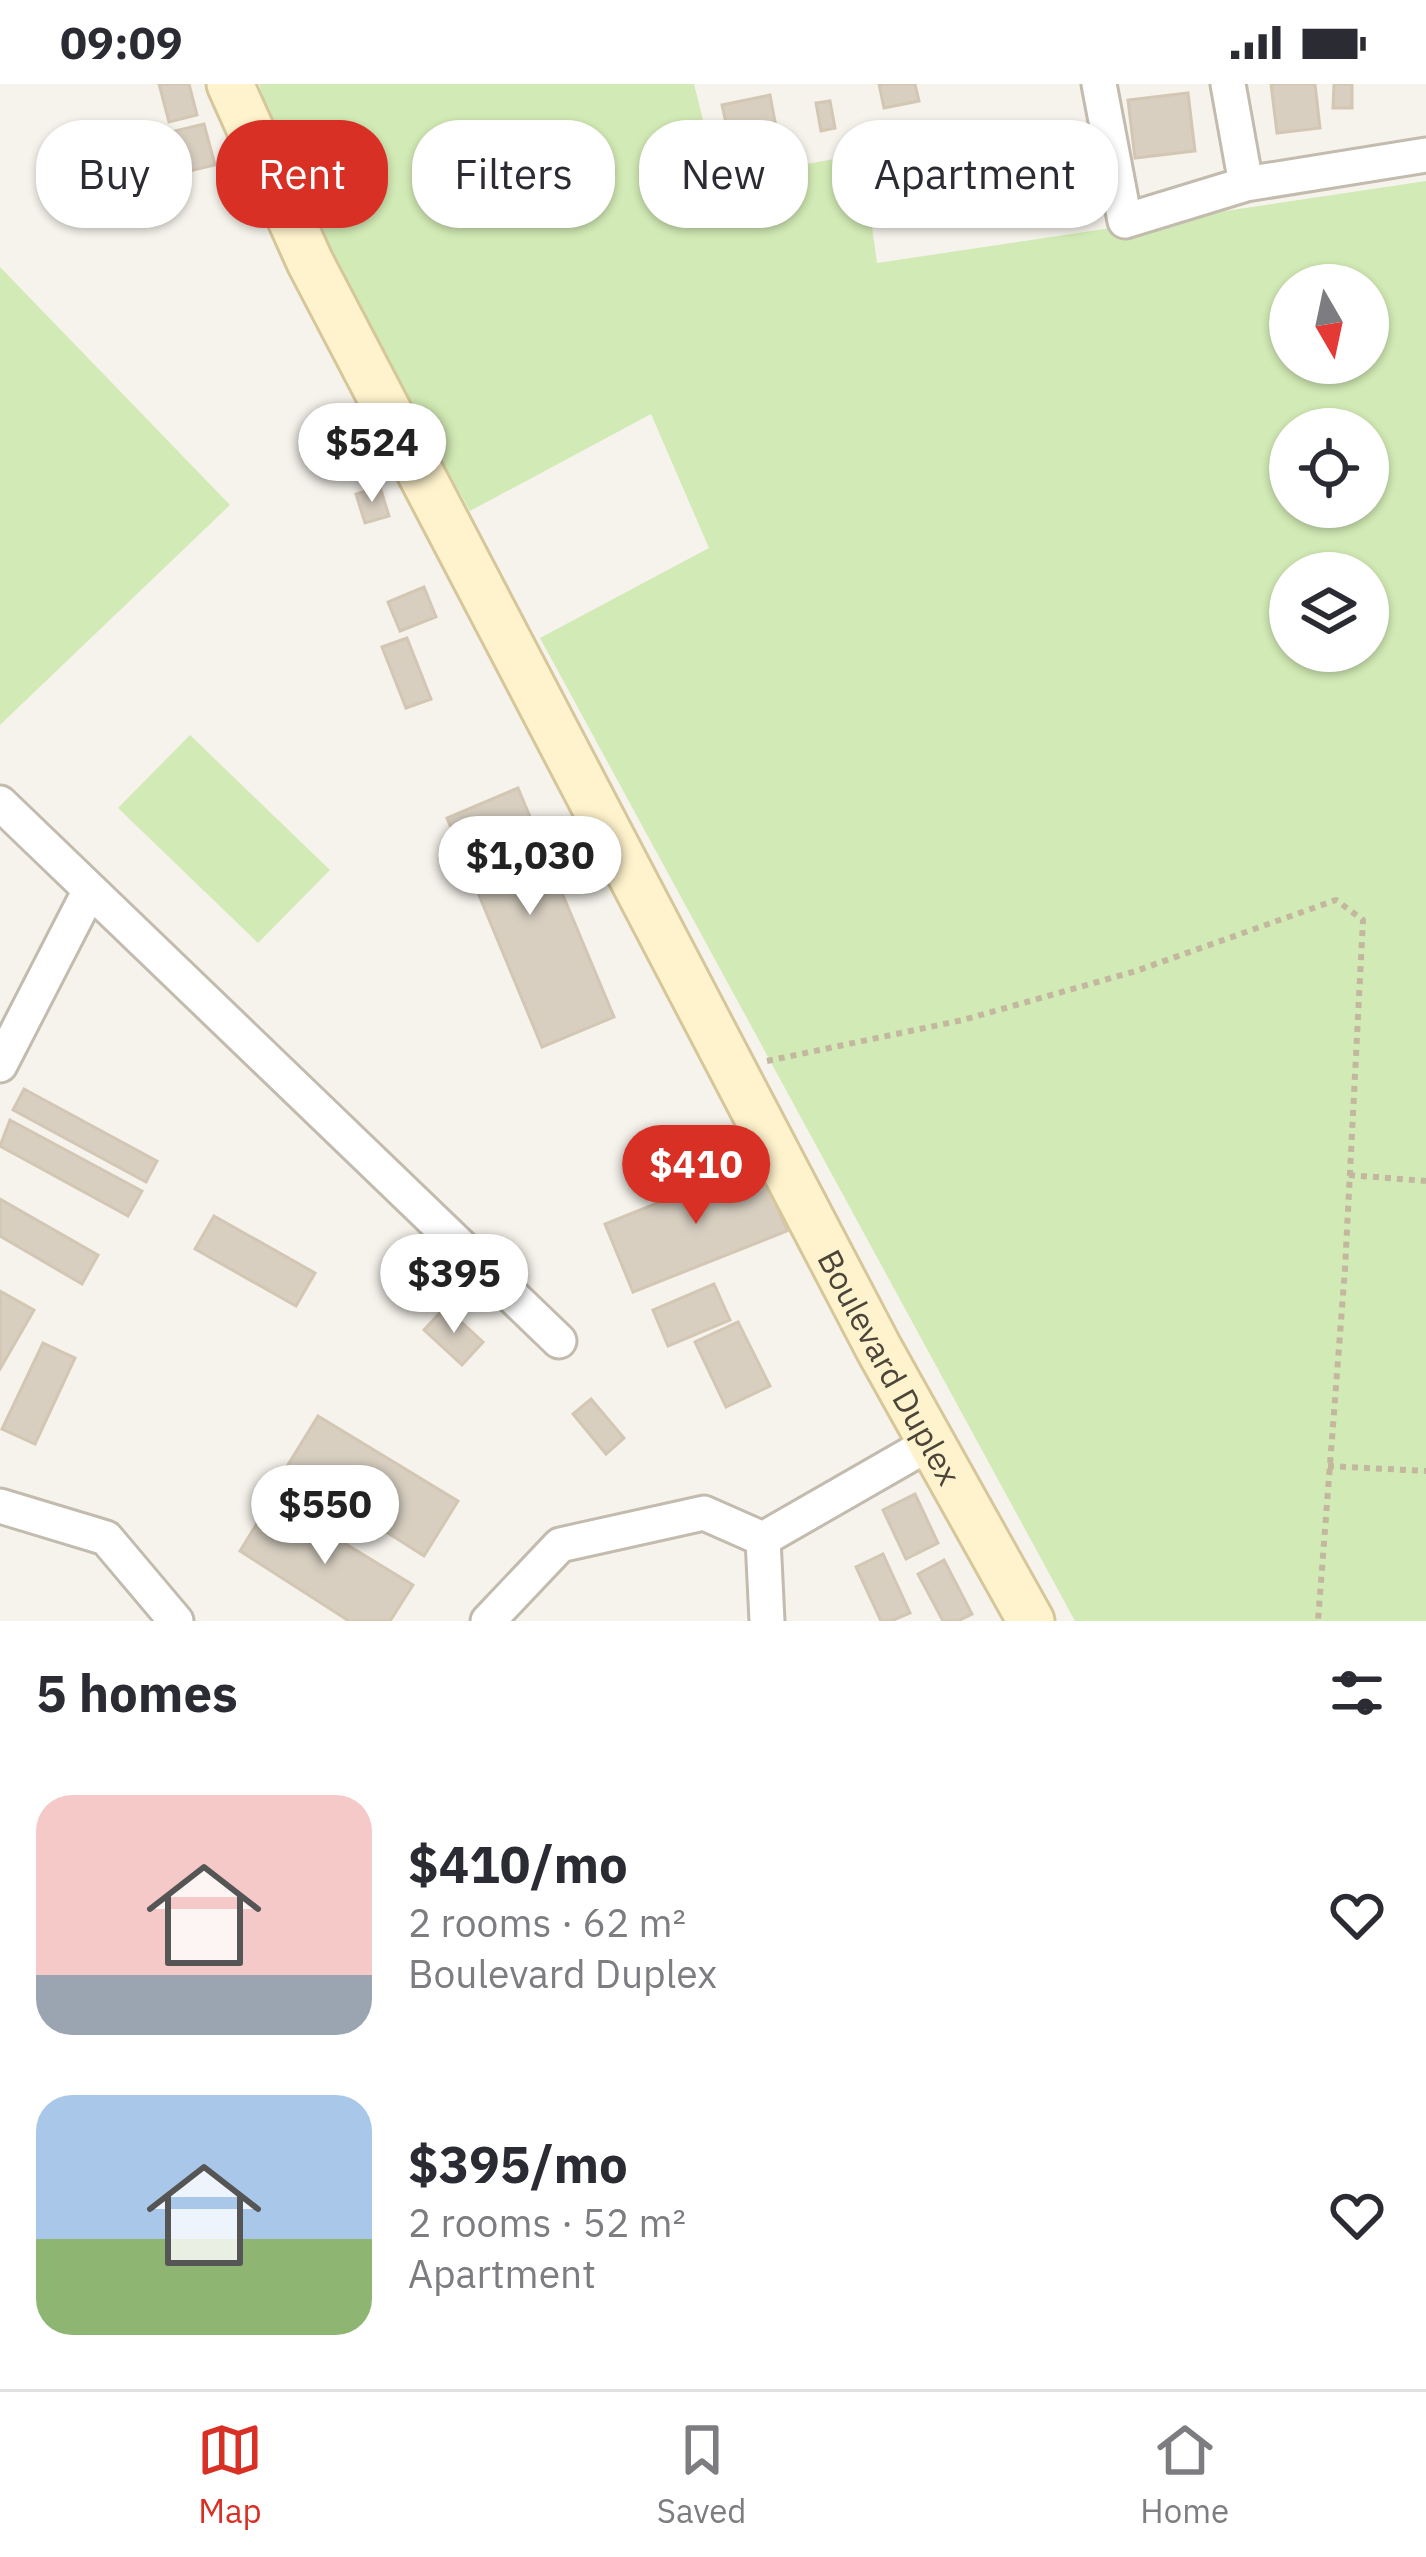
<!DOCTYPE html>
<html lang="en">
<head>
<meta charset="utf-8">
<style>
	:root { --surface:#fff; --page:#f2f2f3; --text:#2b2b33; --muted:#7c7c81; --line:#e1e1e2; --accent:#d93025 }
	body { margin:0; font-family:"IBM Plex Sans",sans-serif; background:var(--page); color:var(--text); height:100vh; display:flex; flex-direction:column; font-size:45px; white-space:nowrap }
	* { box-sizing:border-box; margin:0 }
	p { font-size:39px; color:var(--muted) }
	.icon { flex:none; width:66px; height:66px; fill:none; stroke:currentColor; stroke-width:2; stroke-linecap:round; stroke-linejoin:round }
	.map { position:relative; height:1537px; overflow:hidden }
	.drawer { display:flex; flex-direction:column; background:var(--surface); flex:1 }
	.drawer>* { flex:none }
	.hud { position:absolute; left:36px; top:36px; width:1356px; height:108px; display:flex; gap:24px }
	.needle { width:78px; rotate:171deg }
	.controls { position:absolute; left:1269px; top:180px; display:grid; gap:24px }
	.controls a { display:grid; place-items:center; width:120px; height:120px; border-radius:50%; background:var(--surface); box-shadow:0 3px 9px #0004; font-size:60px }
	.price { position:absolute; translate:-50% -102px; padding:0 27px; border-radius:42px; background:#fff; color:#222; font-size:39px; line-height:78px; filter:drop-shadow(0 3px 6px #0008) }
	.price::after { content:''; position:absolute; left:50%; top:72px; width:36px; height:27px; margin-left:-18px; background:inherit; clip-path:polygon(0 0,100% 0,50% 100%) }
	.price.current { background:var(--accent); color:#fff }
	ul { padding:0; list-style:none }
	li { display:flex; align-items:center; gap:36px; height:300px; padding:0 36px }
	li span { display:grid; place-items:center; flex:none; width:336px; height:240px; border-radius:36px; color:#555 }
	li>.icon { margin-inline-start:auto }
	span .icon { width:144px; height:144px; fill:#fffc; stroke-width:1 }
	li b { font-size:51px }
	h2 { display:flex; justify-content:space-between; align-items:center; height:144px; padding:0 36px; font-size:51px }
	.chip { padding:0 42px; border-radius:48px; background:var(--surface); box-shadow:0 3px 9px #0004; font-size:42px; line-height:108px }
	.chip.current { background:var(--accent); color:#fff }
	.status { display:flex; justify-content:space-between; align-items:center; height:84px; padding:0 60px; background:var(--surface); direction:ltr }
	.status svg { height:33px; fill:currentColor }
	.tab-bar { display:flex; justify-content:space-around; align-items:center; height:168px; border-top:3px solid var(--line); background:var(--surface); font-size:33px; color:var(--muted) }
	.tab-bar a { display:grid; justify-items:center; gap:6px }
	.tab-bar .current { color:var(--accent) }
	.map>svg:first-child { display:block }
	.green { fill:#d2eab5; fill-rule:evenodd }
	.building { fill:#d8cfc1; stroke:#d3c7b4; stroke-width:3 }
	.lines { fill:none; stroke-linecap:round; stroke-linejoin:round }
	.minor-casing { stroke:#c2bbae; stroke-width:39 }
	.secondary-casing { stroke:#d6c79b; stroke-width:51 }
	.path { stroke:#c4b79f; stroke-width:6; stroke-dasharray:6 6; stroke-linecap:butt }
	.minor { stroke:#fff; stroke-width:33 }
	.secondary { stroke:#fff3cd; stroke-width:45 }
	.labels { text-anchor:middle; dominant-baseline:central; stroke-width:9; stroke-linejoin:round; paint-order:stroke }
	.street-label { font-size:33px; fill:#4b4439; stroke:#fff }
</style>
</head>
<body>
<div class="status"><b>09:09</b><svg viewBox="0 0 49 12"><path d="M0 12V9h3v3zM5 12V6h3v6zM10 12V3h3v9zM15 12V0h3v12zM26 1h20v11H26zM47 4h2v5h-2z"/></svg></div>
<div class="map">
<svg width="1426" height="1537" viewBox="0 0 1426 1537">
	<rect width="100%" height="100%" fill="#f6f3ec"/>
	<path class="green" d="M 259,0 L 694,0 L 718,96 L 862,70 L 877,179 L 1426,97 L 1426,1537 L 1075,1537 L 540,554 L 709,464 L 651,330 L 470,427 L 331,176 L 291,93 ZM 1290,201 L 1368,201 L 1368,279 L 1290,279 ZM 1290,345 L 1368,345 L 1368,423 L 1290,423 ZM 1290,489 L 1368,489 L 1368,567 L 1290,567 Z
		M 0,183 L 230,421 L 0,641 Z
		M 190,651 L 330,786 L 258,859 L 118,724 Z"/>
	<path class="building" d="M 159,0 L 189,0 L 197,31 L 169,38 Z
		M 879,0 L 915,0 L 919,17 L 884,24 Z
		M 1271,0 L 1315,0 L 1320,44 L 1277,49 Z
		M 1334,0 L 1352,0 L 1352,24 L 1333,24 Z
		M 1188,9 L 1195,67 L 1135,74 L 1128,16 Z
		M 770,11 L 776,43 L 729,53 L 722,21 Z
		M 830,17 L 835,44 L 821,47 L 816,19 Z
		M 204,40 L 215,81 L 177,90 L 166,49 Z
		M 775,57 L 782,93 L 740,101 L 732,66 Z
		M 380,403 L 389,432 L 365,439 L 356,410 Z
		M 424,503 L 436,533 L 400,547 L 388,518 Z
		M 407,554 L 431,615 L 406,624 L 382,563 Z
		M 518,704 L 614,933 L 542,963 L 447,734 Z
		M 24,1005 L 157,1077 L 146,1098 L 13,1026 Z
		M 10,1036 L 142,1107 L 128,1132 L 0,1062 Z
		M 759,1078 L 787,1147 L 633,1208 L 605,1140 Z
		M 0,1115 L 98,1171 L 82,1200 L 0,1152 Z
		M 214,1132 L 315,1189 L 296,1222 L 195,1165 Z
		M 714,1200 L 730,1236 L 668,1262 L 653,1226 Z
		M 0,1207 L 34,1226 L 0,1285 Z
		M 445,1223 L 483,1258 L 462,1281 L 424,1246 Z
		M 738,1238 L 770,1302 L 726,1323 L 695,1258 Z
		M 43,1259 L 75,1274 L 35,1360 L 2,1345 Z
		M 591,1315 L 624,1354 L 606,1370 L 573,1330 Z
		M 318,1332 L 458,1417 L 424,1472 L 286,1384 Z
		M 915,1410 L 938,1459 L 906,1475 L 883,1426 Z
		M 272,1415 L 413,1501 L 390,1537 L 349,1537 L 240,1467 Z
		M 883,1470 L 910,1529 L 891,1537 L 881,1537 L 856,1483 Z
		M 944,1476 L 972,1530 L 958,1537 L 943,1537 L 918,1490 Z"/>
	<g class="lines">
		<defs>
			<path id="minor" d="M 1099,0 L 1125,137 L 1246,100
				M 1228,0 L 1246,100 L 1426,71
				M 0,719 L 559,1257
				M 0,981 L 90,806
				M 0,1422 L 106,1454 L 176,1537
				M 763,1455 L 767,1537
				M 488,1537 L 560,1461 L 704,1429 L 763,1455 L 932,1358"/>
			<g id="secondary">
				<path id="s1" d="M 230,0 L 310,178 L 879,1265 L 1031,1537"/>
			</g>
		</defs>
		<use href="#minor" class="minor-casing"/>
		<use href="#secondary" class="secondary-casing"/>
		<path class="path" d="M 767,977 L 963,936 L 1136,887 L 1336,816 L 1363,836 L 1345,1185 L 1318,1537
			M 1349,1091 L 1426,1097
			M 1328,1382 L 1426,1387"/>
		<use href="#minor" class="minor"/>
		<use href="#secondary" class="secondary"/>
	</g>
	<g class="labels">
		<g class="street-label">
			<text stroke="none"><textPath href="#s1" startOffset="1443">Boulevard Duplex</textPath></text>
		</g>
	</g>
</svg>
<div class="controls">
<a><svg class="needle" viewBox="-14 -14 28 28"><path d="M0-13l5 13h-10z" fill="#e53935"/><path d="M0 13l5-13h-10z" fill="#7c7c81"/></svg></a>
<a><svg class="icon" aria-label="locate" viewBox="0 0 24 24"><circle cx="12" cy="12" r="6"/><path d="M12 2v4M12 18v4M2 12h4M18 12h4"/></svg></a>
<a><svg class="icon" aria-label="layers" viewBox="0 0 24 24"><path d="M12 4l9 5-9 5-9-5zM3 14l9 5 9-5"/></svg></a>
</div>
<b class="price" style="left:372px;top:421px">$524</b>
<b class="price" style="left:530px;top:834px">$1,030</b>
<b class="price current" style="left:696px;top:1143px">$410</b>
<b class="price" style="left:454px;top:1252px">$395</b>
<b class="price" style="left:325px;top:1483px">$550</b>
<div class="hud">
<a class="chip">Buy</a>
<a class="chip current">Rent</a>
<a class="chip">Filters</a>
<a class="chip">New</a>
<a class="chip">Apartment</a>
</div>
</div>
<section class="drawer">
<h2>5 homes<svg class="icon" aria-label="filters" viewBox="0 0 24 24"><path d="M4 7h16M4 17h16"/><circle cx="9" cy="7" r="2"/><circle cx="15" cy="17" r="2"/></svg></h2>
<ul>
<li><span style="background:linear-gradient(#f6c9c9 75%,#9aa5b1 0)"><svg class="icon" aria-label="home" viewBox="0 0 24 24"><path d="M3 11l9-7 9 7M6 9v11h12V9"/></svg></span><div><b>$410/mo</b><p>2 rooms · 62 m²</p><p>Boulevard Duplex</p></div><svg class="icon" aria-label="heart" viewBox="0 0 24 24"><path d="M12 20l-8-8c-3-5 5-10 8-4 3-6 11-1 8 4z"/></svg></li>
<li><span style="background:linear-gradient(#a9c7e8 60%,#8fb573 0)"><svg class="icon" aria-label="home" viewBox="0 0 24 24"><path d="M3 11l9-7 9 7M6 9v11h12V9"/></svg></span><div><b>$395/mo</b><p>2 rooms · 52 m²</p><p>Apartment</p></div><svg class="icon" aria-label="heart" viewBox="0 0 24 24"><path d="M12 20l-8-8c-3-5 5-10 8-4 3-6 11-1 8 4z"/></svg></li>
</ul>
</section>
<nav class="tab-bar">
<a class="current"><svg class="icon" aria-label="map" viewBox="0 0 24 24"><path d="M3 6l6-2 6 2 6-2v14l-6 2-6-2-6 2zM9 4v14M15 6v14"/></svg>Map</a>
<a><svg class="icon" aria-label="saved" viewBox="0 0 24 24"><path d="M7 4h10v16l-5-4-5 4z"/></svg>Saved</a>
<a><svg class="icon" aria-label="home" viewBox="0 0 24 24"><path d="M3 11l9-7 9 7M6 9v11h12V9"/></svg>Home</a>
</nav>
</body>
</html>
